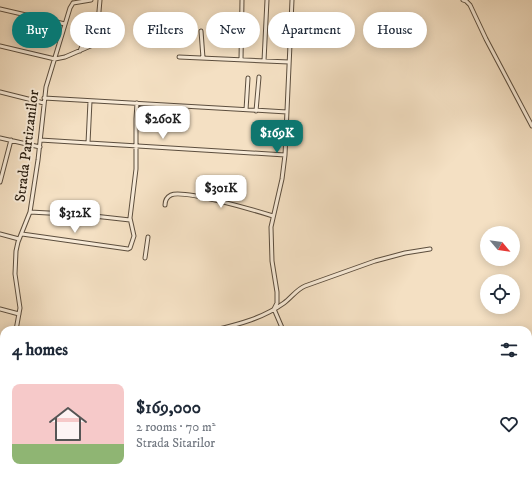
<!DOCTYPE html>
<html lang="en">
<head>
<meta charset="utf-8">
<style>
	:root { --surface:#fff; --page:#f2f2f3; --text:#1f2937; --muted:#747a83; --line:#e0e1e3; --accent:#0f766e }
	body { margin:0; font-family:"IM FELL DW Pica",serif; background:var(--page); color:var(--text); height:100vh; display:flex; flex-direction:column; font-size:15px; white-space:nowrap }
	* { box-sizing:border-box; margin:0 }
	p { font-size:13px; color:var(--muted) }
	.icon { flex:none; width:22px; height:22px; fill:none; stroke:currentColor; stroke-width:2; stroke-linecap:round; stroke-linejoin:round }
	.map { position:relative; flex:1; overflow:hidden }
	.panel { position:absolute; left:0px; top:326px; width:532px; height:156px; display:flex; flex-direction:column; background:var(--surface); border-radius:12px 12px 0 0; box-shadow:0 2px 10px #0003 }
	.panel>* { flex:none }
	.banner { position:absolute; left:12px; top:12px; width:508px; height:36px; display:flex; gap:8px }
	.needle { width:26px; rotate:119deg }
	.buttons { position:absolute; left:480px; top:226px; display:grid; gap:8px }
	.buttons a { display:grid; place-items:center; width:40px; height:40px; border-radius:50%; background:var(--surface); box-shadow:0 2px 10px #0003; font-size:20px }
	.price { position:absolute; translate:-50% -34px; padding:0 9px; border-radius:8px; background:#fff; color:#222; font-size:13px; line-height:26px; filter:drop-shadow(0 1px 2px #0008) }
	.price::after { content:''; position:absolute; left:50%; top:24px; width:12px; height:9px; margin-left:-6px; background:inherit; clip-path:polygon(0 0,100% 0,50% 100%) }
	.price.active { background:var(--accent); color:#fff }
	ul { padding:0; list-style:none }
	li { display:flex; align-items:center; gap:12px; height:100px; padding:0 12px }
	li+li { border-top:1px solid var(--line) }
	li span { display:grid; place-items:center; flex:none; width:112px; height:80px; border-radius:8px; color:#555 }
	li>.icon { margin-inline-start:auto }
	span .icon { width:48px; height:48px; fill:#fffc; stroke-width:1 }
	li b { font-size:17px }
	h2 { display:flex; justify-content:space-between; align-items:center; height:48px; padding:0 12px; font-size:17px }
	.tag { padding:0 14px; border-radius:18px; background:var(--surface); box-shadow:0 2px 10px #0003; font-size:14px; line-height:36px }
	.tag.active { background:var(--accent); color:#fff }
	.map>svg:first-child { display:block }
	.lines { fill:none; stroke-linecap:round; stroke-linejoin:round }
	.minor-casing { stroke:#5c4e3e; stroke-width:5 }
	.minor { stroke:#f8ebd8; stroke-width:3 }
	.labels { text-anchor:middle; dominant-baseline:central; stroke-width:4; stroke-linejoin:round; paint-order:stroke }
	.street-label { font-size:15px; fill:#2a1e11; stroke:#f8ebd8 }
</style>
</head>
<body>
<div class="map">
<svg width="532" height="482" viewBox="0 0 532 482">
	<rect width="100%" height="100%" fill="#f4e0c3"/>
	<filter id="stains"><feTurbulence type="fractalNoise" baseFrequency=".005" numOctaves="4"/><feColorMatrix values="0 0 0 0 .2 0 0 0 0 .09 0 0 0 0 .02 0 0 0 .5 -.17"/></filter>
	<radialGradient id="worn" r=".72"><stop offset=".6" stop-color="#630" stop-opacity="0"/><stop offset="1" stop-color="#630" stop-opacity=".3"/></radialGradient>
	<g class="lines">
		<defs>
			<path id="minor" d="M 463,0 L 466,1 L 470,5 L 486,39 L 532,126
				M 73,3 L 91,0
				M 0,9 L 65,24
				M 201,31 L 203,58
				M 96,45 L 100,0
				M 0,46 L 55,59 L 65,57 L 102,41
				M 80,51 L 87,32
				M 179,57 L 289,62
				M 241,60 L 242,0
				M 264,61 L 267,0
				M 0,92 L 44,103
				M 44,98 L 287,112
				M 246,110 L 248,78
				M 256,111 L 259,77
				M 0,138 L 40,147
				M 40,140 L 285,155
				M 88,143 L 90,101
				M 0,182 L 11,140
				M 165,205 C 165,200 167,197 171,195 C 183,189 257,211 273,216
				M 30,212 L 85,215 L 130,220
				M 0,234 L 19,239
				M 22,234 L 128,249 L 130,248 L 134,236 L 130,218 L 136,169 L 136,119 L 137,103
				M 145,258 L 148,237
				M 0,309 L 19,314
				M 274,309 L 277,303 L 277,292 L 272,261 L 271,227 L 282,179 L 285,155 L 292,0
				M 274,309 L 283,330
				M 16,330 L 20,308 L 15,274 L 16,251 L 18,242 L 30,212 L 38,160 L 46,87 L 70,8 L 73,3
				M 215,330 C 240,324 263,318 284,303 C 291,298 297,289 305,286 L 375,261 L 405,253 L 430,249
				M 0,339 L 4,340
				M 0,376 L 4,377
				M 0,408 L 4,390
				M 0,418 L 4,417
				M 0,450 L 4,450
				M 113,478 L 113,482
				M 307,478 L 307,482
				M 399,482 L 401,478"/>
		</defs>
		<use href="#minor" class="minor-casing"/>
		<use href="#minor" class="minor"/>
	</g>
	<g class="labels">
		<g class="street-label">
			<text transform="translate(27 146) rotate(-83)">Strada Partizanilor</text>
		</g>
	</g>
	<rect width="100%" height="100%" filter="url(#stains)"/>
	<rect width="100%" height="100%" fill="url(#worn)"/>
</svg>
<div class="buttons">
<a><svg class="needle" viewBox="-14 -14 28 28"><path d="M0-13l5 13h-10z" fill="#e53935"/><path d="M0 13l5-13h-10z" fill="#747a83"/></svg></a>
<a><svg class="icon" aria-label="locate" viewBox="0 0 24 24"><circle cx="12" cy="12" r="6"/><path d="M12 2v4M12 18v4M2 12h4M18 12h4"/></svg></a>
</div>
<b class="price" style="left:163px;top:140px">$260K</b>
<b class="price active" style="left:277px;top:154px">$169K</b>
<b class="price" style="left:221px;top:209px">$301K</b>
<b class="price" style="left:75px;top:234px">$312K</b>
<div class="banner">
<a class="tag active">Buy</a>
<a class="tag">Rent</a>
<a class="tag">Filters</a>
<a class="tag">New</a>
<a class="tag">Apartment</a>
<a class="tag">House</a>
</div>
<section class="panel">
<h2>4 homes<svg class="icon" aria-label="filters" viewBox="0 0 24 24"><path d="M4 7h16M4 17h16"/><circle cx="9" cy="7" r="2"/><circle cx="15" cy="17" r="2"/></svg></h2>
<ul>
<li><span style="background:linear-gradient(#f6c9c9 75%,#8fb573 0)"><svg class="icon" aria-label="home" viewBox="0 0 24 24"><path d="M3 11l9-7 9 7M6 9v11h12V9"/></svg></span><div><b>$169,000</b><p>2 rooms · 70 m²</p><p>Strada Sitarilor</p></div><svg class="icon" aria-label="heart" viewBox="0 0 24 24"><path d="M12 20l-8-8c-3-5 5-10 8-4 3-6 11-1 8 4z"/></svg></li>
</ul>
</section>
</div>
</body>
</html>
